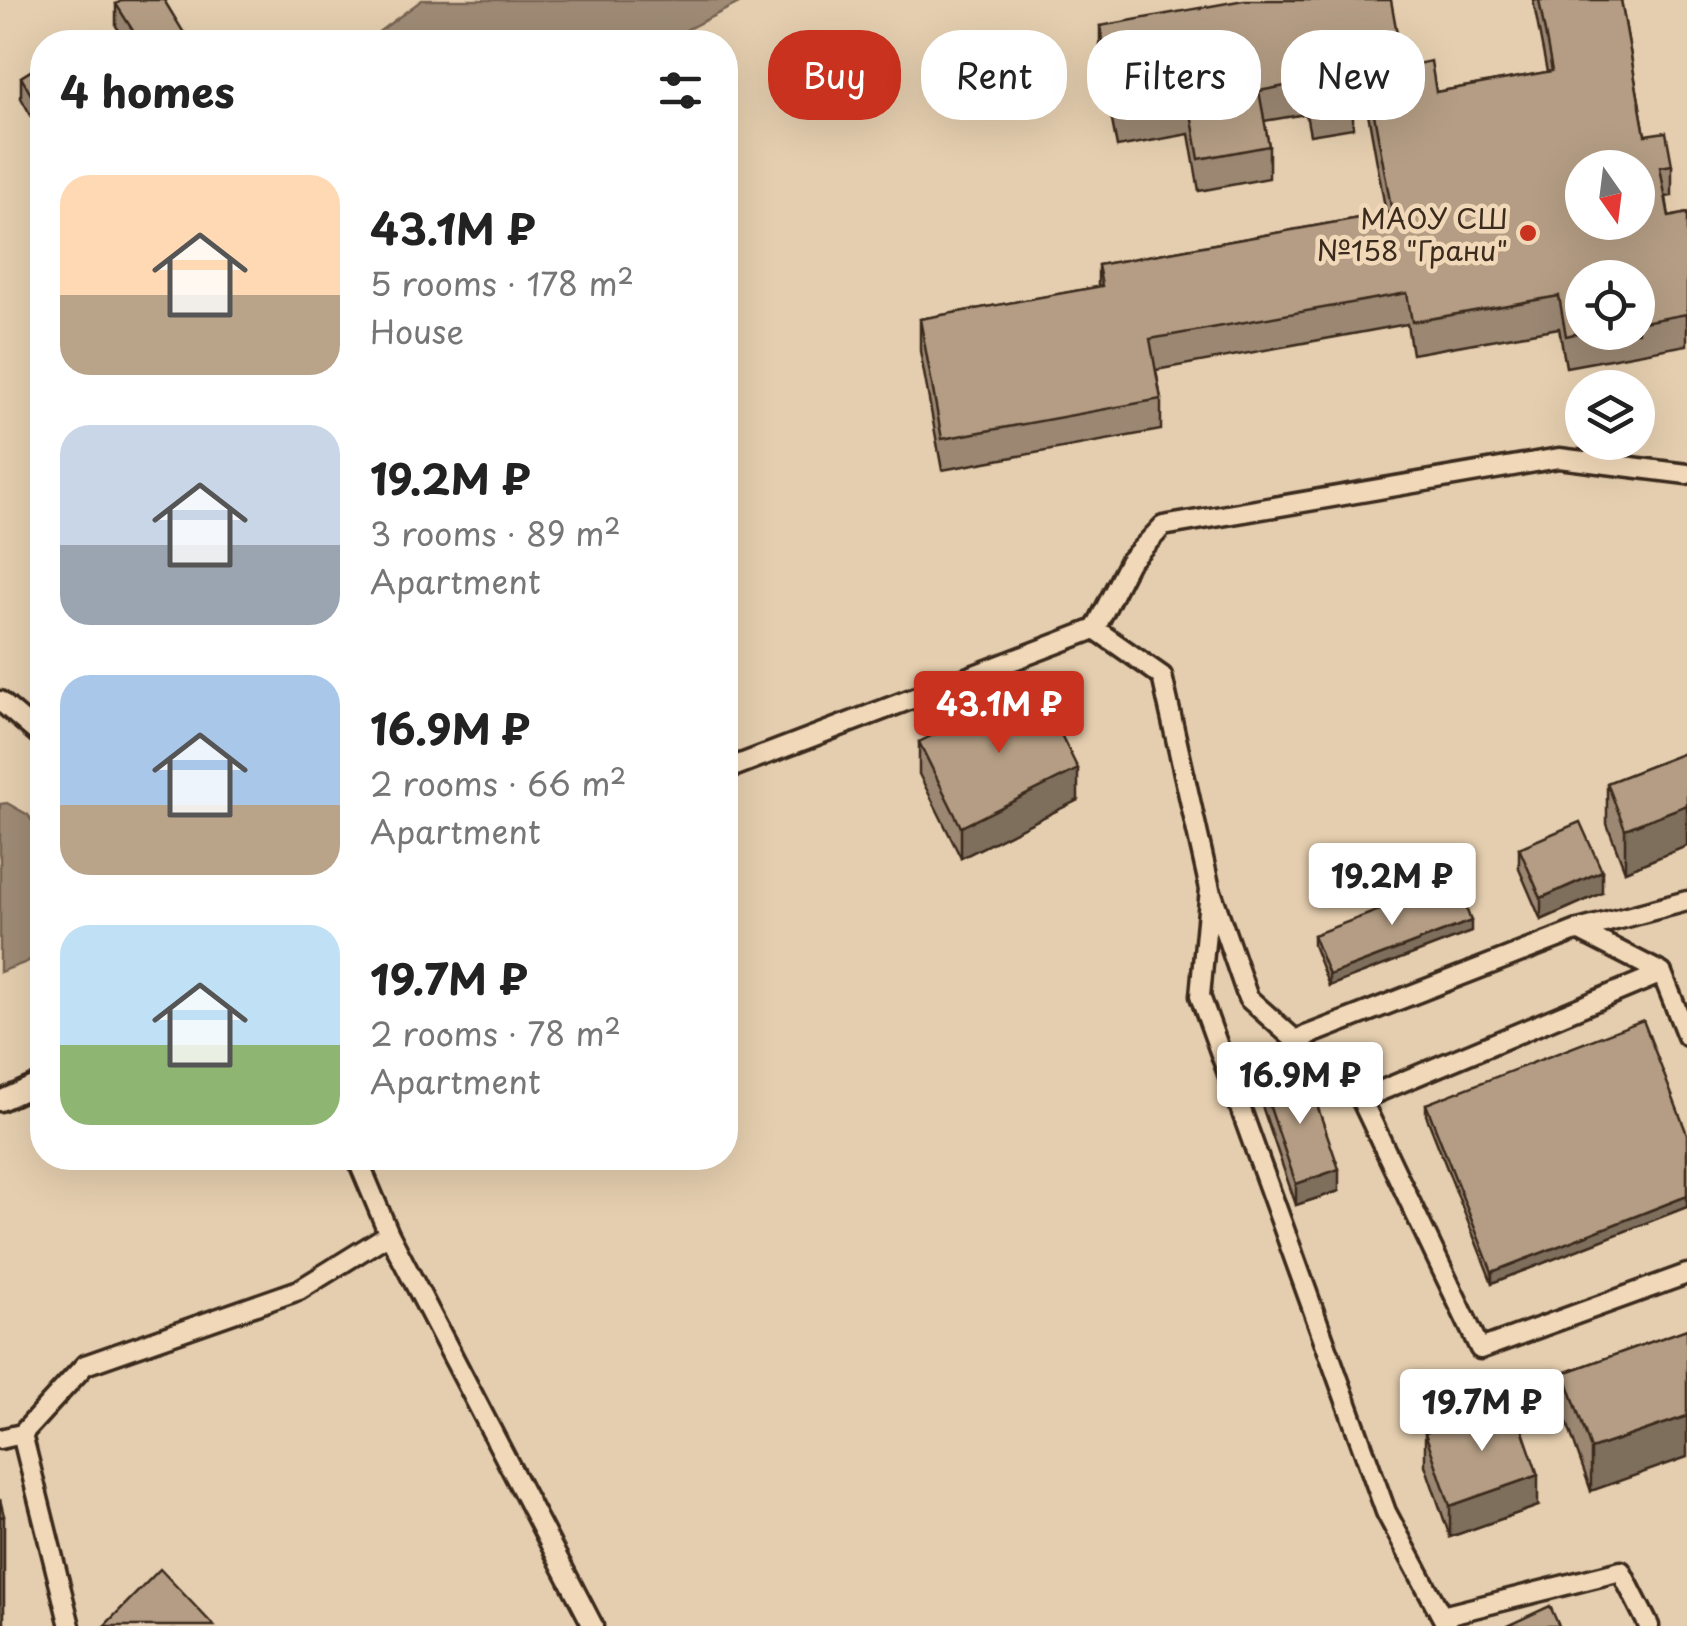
<!DOCTYPE html>
<html lang="en">
<head>
<meta charset="utf-8">
<style>
	:root { --surface:#fff; --page:#f2f2f2; --text:#222; --muted:#767676; --accent:#c8321e }
	body { margin:0; font-family:"Playpen Sans",sans-serif; background:var(--page); color:var(--text); height:100vh; display:flex; flex-direction:column; font-size:38px; white-space:nowrap }
	* { box-sizing:border-box; margin:0 }
	p { font-size:32px; color:var(--muted) }
	.icon { flex:none; width:55px; height:55px; fill:none; stroke:currentColor; stroke-width:2; stroke-linecap:round; stroke-linejoin:round }
	.map { position:relative; flex:1; overflow:hidden }
	.details { position:absolute; left:30px; top:30px; width:708px; height:1140px; display:flex; flex-direction:column; background:var(--surface); border-radius:40px; box-shadow:0 10px 40px #0002 }
	.details>* { flex:none }
	.top-card { position:absolute; left:768px; top:30px; width:768px; height:90px; display:flex; gap:20px }
	.needle { width:65px; rotate:166deg }
	.fabs { position:absolute; left:1565px; top:150px; display:grid; gap:20px }
	.fabs a { display:grid; place-items:center; width:90px; height:90px; border-radius:50%; background:var(--surface); box-shadow:0 10px 40px #0002; font-size:50px }
	.price { position:absolute; translate:-50% -85px; padding:0 22px; border-radius:10px; background:#fff; color:#222; font-size:32px; line-height:65px; filter:drop-shadow(0 2px 5px #0008) }
	.price::after { content:''; position:absolute; left:50%; top:60px; width:30px; height:22px; margin-left:-15px; background:inherit; clip-path:polygon(0 0,100% 0,50% 100%) }
	.price.on { background:var(--accent); color:#fff }
	ul { padding:0; list-style:none }
	li { display:flex; align-items:center; gap:30px; height:250px; padding:0 30px }
	li span { display:grid; place-items:center; flex:none; width:280px; height:200px; border-radius:30px; color:#555 }
	li>.icon { margin-inline-start:auto }
	span .icon { width:120px; height:120px; fill:#fffc; stroke-width:1 }
	li b { font-size:42px }
	h2 { display:flex; justify-content:space-between; align-items:center; height:120px; padding:0 30px; font-size:42px }
	.tag { padding:0 35px; border-radius:40px; background:var(--surface); box-shadow:0 10px 40px #0002; font-size:35px; line-height:90px }
	.tag.on { background:var(--accent); color:#fff }
	.map>svg:first-child { display:block }
	.water { fill:#9f8b74; stroke:#776452; stroke-width:2.5 }
	.lines { fill:none; stroke-linecap:round; stroke-linejoin:round }
	.service-casing { stroke:#3b2a1e; stroke-width:25 }
	.service { stroke:#f0d8b8; stroke-width:18 }
	.wall { fill:#9b8772; stroke:#3b2a1e; stroke-width:2.5; fill-rule:evenodd }
	.shaded-wall { fill:#7e6e5c; stroke:#3b2a1e; stroke-width:2.5 }
	.building { fill:#b49d84; stroke:#3b2a1e; stroke-width:2.5; fill-rule:evenodd }
	.poi-dot { fill:#c8321e; stroke:#f0d8b8; stroke-width:4 }
	.labels { text-anchor:middle; dominant-baseline:central; stroke-width:9; stroke-linejoin:round; paint-order:stroke }
	.poi-label { font-size:28px; fill:#3b2a1e; stroke:#f0d8b8; text-anchor:end }
</style>
</head>
<body>
<div class="map">
<svg width="1687" height="1626" viewBox="0 0 1687 1626">
	<rect width="100%" height="100%" fill="#e5ceaf"/>
	<filter id="ink" filterUnits="userSpaceOnUse"><feTurbulence type="fractalNoise" baseFrequency=".01" numOctaves="2"/><feDisplacementMap in="SourceGraphic" scale="20" xChannelSelector="R" yChannelSelector="G"/><feConvolveMatrix kernelMatrix="1 2 1 2 8 2 1 2 1" color-interpolation-filters="sRGB"/></filter>
	<g filter="url(#ink)">
		<path class="water" d="M 422,0 L 745,0 L 662,42 L 365,42 Z
			M 7,803 L 28,815 L 40,832 L 42,949 L 27,962 L 0,972 L 0,804 Z"/>
		<g class="lines">
			<defs>
				<path id="service" d="M 0,701 L 42,737
					M 725,770 L 1095,629
					M 1212,894 L 1248,998 L 1361,1099 L 1662,973 L 1578,930 L 1687,901
					M 1662,973 L 1687,1036
					M 1298,1039 L 1578,930
					M 1361,1099 L 1480,1349 L 1687,1274
					M 0,1101 L 42,1082
					M 357,1158 L 389,1234 L 593,1626
					M 22,1434 L 70,1626
					M 0,1439 L 22,1434 L 85,1365 L 299,1290 L 389,1234
					M 1442,1616 L 1621,1571 L 1649,1626
					M 1447,1626 L 1386,1512 L 1200,996 L 1210,889 L 1162,676 L 1095,629 L 1129,562 L 1163,526 L 1559,458 L 1687,474"/>
			</defs>
			<use href="#service" class="service-casing"/>
			<use href="#service" class="service"/>
		</g>
		<path class="wall" d="M 1533,0 L 1621,0 L 1645,135 L 1672,165 L 1672,196 L 1666,197 L 1669,217 L 1687,213 L 1687,345 L 1566,367 L 1559,328 L 1412,354 L 1407,324 L 1156,370 L 1161,399 L 1161,430 L 942,470 L 920,351 L 920,319 L 1098,287 L 1098,265 L 1386,213 L 1366,102 L 1353,105 L 1353,128 L 1310,135 L 1306,114 L 1264,121 L 1269,146 L 1269,178 L 1199,191 L 1189,134 L 1117,147 L 1100,58 L 1100,26 L 1403,67 L 1436,92 L 1547,72 ZM 1638,278 L 1638,332 L 1582,332 Z
			M 116,4 L 184,42 L 127,42 L 116,26 Z
			M 42,64 L 42,135 L 21,98 L 21,77 Z
			M 919,742 L 1078,800 L 961,858 L 919,774 Z
			M 1687,752 L 1687,846 L 1625,871 L 1607,824 L 1607,783 Z
			M 1519,848 L 1602,893 L 1541,920 L 1519,869 Z
			M 1471,932 L 1329,986 L 1313,945 L 1313,935 Z
			M 1262,1084 L 1339,1191 L 1296,1205 L 1262,1106 Z
			M 1426,1104 L 1687,1134 L 1687,1207 L 1492,1283 L 1426,1115 Z
			M 1687,1329 L 1591,1491 L 1564,1414 L 1564,1373 Z
			M 1425,1433 L 1538,1506 L 1450,1537 L 1425,1465 Z"/>
		<path class="shaded-wall" d="M 184,33 L 184,42 L 168,42 Z
			M 1078,769 L 1078,800 L 961,858 L 961,827 Z
			M 1687,805 L 1687,846 L 1625,871 L 1625,829 Z
			M 1602,871 L 1602,893 L 1541,920 L 1541,898 Z
			M 1471,921 L 1471,932 L 1329,986 L 1329,975 Z
			M 1339,1169 L 1339,1191 L 1296,1205 L 1296,1184 Z
			M 1687,1196 L 1687,1207 L 1492,1283 L 1492,1272 Z
			M 1687,1416 L 1687,1457 L 1591,1491 L 1591,1449 Z
			M 1538,1475 L 1538,1506 L 1450,1537 L 1450,1506 Z
			M 4,1516 L 4,1623 L 0,1624 L 0,1517 Z"/>
		<path class="building" d="M 123,0 L 164,0 L 184,33 L 168,42 L 140,42 L 116,4 Z
			M 1244,0 L 1391,0 L 1403,67 L 1431,61 L 1436,92 L 1552,71 L 1539,0 L 1621,0 L 1645,135 L 1666,132 L 1672,165 L 1660,167 L 1669,217 L 1687,213 L 1687,314 L 1638,323 L 1638,278 L 1582,278 L 1583,332 L 1566,336 L 1559,296 L 1412,322 L 1407,293 L 1150,339 L 1161,399 L 942,439 L 920,319 L 1102,286 L 1098,265 L 1392,212 L 1366,71 L 1349,74 L 1353,96 L 1310,104 L 1306,82 L 1259,91 L 1269,146 L 1199,159 L 1189,102 L 1117,115 L 1100,26 ZM 1582,168 L 1638,168 L 1638,222 L 1582,222 Z
			M 42,64 L 42,114 L 21,77 Z
			M 1036,684 L 1078,769 L 961,827 L 919,742 Z
			M 1687,752 L 1687,805 L 1625,829 L 1607,783 Z
			M 1580,822 L 1602,871 L 1541,898 L 1519,848 Z
			M 1456,881 L 1471,921 L 1329,975 L 1313,935 Z
			M 1643,1020 L 1687,1134 L 1687,1196 L 1492,1272 L 1426,1104 Z
			M 1305,1070 L 1339,1169 L 1296,1184 L 1262,1084 Z
			M 1687,1329 L 1687,1416 L 1591,1449 L 1564,1373 Z
			M 1513,1402 L 1538,1475 L 1450,1506 L 1425,1433 Z
			M 0,1499 L 4,1516 L 0,1517 Z
			M 160,1569 L 214,1626 L 104,1626 Z
			M 1550,1606 L 1559,1626 L 1507,1626 Z"/>
	</g>
	<circle class="poi-dot" cx="1528" cy="233" r="10"/>
	<g class="labels">
		<g class="poi-label">
			<text x="1508" y="217">МАОУ СШ<tspan x="1508" dy="32">№158 "Грани"</tspan></text>
		</g>
	</g>
</svg>
<div class="fabs">
<a><svg class="needle" viewBox="-14 -14 28 28"><path d="M0-13l5 13h-10z" fill="#e53935"/><path d="M0 13l5-13h-10z" fill="#767676"/></svg></a>
<a><svg class="icon" aria-label="locate" viewBox="0 0 24 24"><circle cx="12" cy="12" r="6"/><path d="M12 2v4M12 18v4M2 12h4M18 12h4"/></svg></a>
<a><svg class="icon" aria-label="layers" viewBox="0 0 24 24"><path d="M12 4l9 5-9 5-9-5zM3 14l9 5 9-5"/></svg></a>
</div>
<b class="price on" style="left:999px;top:756px">43.1M ₽</b>
<b class="price" style="left:1392px;top:928px">19.2M ₽</b>
<b class="price" style="left:1300px;top:1127px">16.9M ₽</b>
<b class="price" style="left:1482px;top:1454px">19.7M ₽</b>
<div class="top-card">
<a class="tag on">Buy</a>
<a class="tag">Rent</a>
<a class="tag">Filters</a>
<a class="tag">New</a>
</div>
<section class="details">
<h2>4 homes<svg class="icon" aria-label="filters" viewBox="0 0 24 24"><path d="M4 7h16M4 17h16"/><circle cx="9" cy="7" r="2"/><circle cx="15" cy="17" r="2"/></svg></h2>
<ul>
<li><span style="background:linear-gradient(#ffd9b3 60%,#b9a48a 0)"><svg class="icon" aria-label="home" viewBox="0 0 24 24"><path d="M3 11l9-7 9 7M6 9v11h12V9"/></svg></span><div><b>43.1M ₽</b><p>5 rooms · 178 m²</p><p>House</p></div></li>
<li><span style="background:linear-gradient(#c9d6e8 60%,#9aa5b1 0)"><svg class="icon" aria-label="home" viewBox="0 0 24 24"><path d="M3 11l9-7 9 7M6 9v11h12V9"/></svg></span><div><b>19.2M ₽</b><p>3 rooms · 89 m²</p><p>Apartment</p></div></li>
<li><span style="background:linear-gradient(#a9c7e8 65%,#b9a48a 0)"><svg class="icon" aria-label="home" viewBox="0 0 24 24"><path d="M3 11l9-7 9 7M6 9v11h12V9"/></svg></span><div><b>16.9M ₽</b><p>2 rooms · 66 m²</p><p>Apartment</p></div></li>
<li><span style="background:linear-gradient(#bfe0f5 60%,#8fb573 0)"><svg class="icon" aria-label="home" viewBox="0 0 24 24"><path d="M3 11l9-7 9 7M6 9v11h12V9"/></svg></span><div><b>19.7M ₽</b><p>2 rooms · 78 m²</p><p>Apartment</p></div></li>
</ul>
</section>
</div>
</body>
</html>
